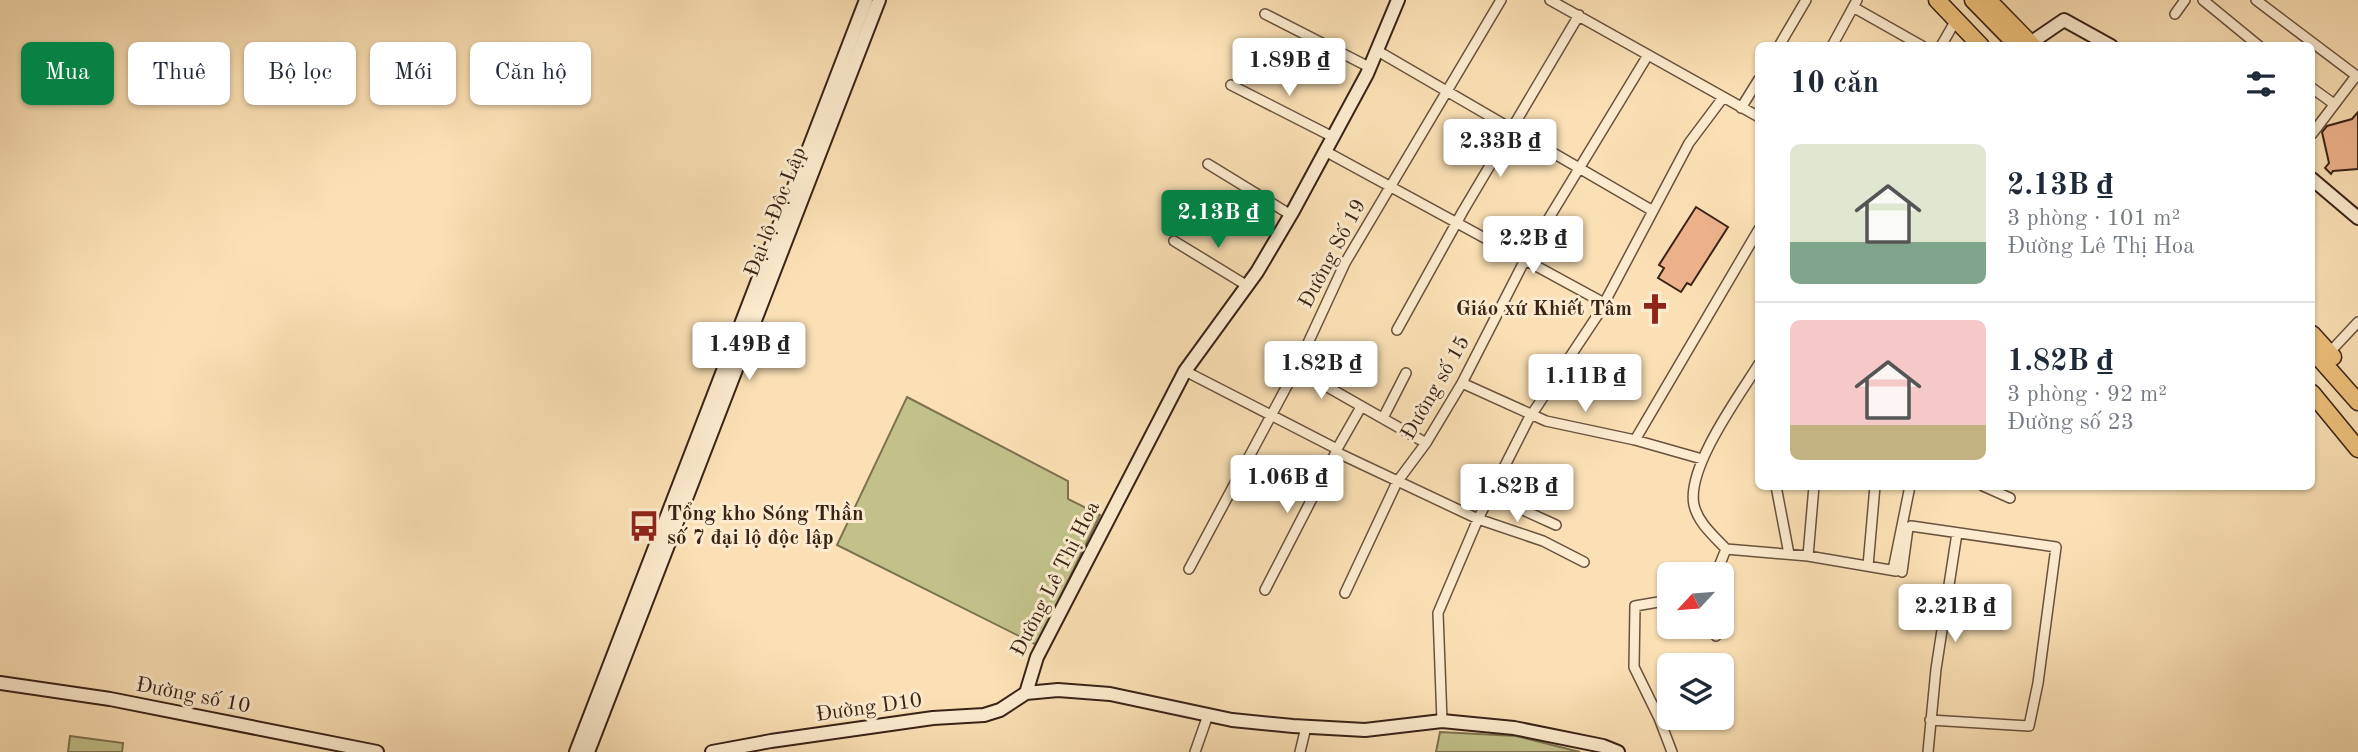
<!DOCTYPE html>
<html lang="vi">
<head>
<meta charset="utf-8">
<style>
	:root { --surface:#fff; --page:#f6f6f7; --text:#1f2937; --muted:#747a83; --line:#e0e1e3; --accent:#0b8043 }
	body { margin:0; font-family:"Old Standard TT",serif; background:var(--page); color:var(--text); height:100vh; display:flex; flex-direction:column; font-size:26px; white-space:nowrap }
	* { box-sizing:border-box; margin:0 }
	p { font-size:23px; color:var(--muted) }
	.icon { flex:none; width:38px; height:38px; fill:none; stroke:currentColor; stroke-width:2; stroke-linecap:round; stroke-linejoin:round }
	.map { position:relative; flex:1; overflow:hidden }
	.drawer { position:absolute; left:1755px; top:42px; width:560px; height:448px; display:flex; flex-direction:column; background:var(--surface); border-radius:10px; box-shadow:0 2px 5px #0004 }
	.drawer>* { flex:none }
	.top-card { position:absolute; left:21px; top:42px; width:665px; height:63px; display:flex; gap:14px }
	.needle { width:46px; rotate:244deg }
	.controls { position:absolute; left:1657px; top:562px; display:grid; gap:14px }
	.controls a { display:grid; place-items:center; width:77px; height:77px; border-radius:10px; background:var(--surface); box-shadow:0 2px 5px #0004; font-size:35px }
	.price { position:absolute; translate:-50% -60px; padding:0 16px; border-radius:7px; background:#fff; color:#222; font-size:23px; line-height:46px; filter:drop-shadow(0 2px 4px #0008) }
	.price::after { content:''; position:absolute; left:50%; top:42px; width:21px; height:16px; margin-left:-10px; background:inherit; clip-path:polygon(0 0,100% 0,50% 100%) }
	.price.on { background:var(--accent); color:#fff }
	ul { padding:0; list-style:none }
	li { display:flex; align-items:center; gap:21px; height:175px; padding:0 35px }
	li+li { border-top:2px solid var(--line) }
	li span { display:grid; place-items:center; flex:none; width:196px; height:140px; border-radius:10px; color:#555 }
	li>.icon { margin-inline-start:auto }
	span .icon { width:84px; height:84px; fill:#fffc; stroke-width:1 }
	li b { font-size:30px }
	h2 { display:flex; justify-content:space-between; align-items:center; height:84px; padding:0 35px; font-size:30px }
	.tag { padding:0 24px; border-radius:10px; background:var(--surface); box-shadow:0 2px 5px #0004; font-size:24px; line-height:63px }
	.tag.on { background:var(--accent); color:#fff }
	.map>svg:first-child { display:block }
	.green { fill:#c2c18a; stroke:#7e7250; stroke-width:2 }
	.building { fill:#eeb38c; stroke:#392217; stroke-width:2 }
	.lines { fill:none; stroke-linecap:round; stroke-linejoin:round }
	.street-casing { stroke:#69523e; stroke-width:12 }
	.secondary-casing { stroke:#392217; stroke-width:16 }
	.highway-casing { stroke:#392217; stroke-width:19 }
	.street { stroke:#fcebce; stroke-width:9 }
	.secondary { stroke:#fcebce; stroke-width:12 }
	.highway { stroke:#edc07a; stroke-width:16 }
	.labels { text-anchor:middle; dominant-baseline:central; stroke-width:6; stroke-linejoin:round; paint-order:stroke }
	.street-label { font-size:21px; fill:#392217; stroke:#fcebce }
	.poi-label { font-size:21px; font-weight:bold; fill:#392217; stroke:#fcebce; text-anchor:end }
</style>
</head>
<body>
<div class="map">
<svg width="2358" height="752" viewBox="0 0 2358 752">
	<rect width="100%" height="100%" fill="#fae0b4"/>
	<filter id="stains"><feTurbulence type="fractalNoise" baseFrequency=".00286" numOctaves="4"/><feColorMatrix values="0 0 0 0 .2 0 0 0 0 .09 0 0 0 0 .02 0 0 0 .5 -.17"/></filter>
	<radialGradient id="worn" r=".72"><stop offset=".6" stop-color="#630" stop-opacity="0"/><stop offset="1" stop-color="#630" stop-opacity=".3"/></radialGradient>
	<path class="green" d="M 907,397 L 1068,481 L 1068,499 L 1100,515 L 1037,645 L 837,545 Z
		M 1440,732 L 1516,736 L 1580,752 L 1436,752 Z
		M 70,736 L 123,743 L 122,752 L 68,752 Z"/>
	<path class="building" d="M 2358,112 L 2358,169 L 2333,171 L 2331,174 L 2325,168 L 2329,163 L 2322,132 L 2327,126 L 2352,119 Z
		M 1696,207 L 1728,227 L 1691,285 L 1687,283 L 1681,292 L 1658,278 L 1664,268 L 1659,265 Z"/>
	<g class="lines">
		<defs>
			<path id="street" d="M 1550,0 L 1759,117
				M 2203,0 L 2259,46
				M 2256,0 L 2358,77
				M 1853,7 L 1922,46
				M 1265,14 L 1369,67
				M 2175,14 L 2185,0
				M 1779,46 L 1806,0
				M 1832,46 L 1857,0
				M 1941,46 L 1956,20
				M 1376,50 L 1653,211
				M 1231,85 L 1333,137
				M 2312,88 L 2334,104
				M 1741,108 L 1759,79
				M 2312,134 L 2356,76
				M 1325,151 L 1604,303
				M 1208,164 L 1291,215
				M 1174,241 L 1246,285
				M 1397,330 L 1463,211 L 1579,15
				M 2329,353 L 2358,322
				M 1296,369 L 1426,443
				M 1185,371 L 1337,449 L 1336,452 L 1478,519 L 1543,541 L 1584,562
				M 1462,383 L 1546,421 L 1635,440 L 1702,459
				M 1383,418 L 1406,373
				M 1635,440 L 1759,229
				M 1337,449 L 1361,407
				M 1776,486 L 1789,554
				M 1983,486 L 2010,498
				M 1490,495 L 1556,525
				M 1726,549 C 1714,536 1698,523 1694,505 C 1686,468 1739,396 1759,364
				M 1726,549 L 1808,556 L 1896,571
				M 1808,556 L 1814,486
				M 1868,566 L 1875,486
				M 1189,569 L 1296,369 L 1345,263 L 1501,0
				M 1893,570 L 1910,486
				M 1902,572 L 1908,528 L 1911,526 L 2056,547 L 2038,683 L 2029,726 L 1930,720
				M 1716,574 L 1726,549
				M 1265,590 L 1336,452
				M 1345,593 L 1397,482 L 1426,443 L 1462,383 L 1532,246 L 1648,55
				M 1670,600 L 1635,606 L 1634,667 L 1659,718 L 1672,752
				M 1715,626 L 1716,636
				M 1442,721 L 1438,613 L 1478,519 L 1528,420 L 1599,313 L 1689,143 L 1722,99
				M 1195,752 L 1208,715
				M 1300,752 L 1306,727
				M 1928,752 L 1936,669 L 1957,533"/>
			<path id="secondary" d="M 2026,46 L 2064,20 L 2111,46
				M 2312,179 L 2358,218
				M 0,683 L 110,699 L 377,752
				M 1026,693 L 1037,657 L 1185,371 L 1257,272 L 1293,211 L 1367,74 L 1398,0
				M 576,752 L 866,0
				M 588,752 L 879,0
				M 712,752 L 771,741 L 933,718 L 984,715 L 1000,710 L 1026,693 L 1058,690 L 1110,694 L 1232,720 L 1293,726 L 1365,730 L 1442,721 L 1514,728 L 1603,746 L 1618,752"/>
			<path id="highway" d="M 1937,0 L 1981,46
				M 1973,0 L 2018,46
				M 1988,0 L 2033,46
				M 2312,334 L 2333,357
				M 2312,350 L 2358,402
				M 2312,393 L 2358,449"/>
		</defs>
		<use href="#street" class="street-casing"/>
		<use href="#secondary" class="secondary-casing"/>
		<use href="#highway" class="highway-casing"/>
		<use href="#street" class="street"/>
		<use href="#secondary" class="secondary"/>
		<use href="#highway" class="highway"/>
	</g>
	<defs>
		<symbol id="church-bare" viewBox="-9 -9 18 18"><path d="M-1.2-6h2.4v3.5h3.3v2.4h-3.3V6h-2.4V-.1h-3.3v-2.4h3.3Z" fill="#8f2418" stroke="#fcebce" stroke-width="2.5" paint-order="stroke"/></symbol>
		<symbol id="bus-bare" viewBox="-9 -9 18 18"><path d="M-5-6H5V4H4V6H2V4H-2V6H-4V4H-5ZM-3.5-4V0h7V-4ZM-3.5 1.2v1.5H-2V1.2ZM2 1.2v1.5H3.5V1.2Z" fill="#8f2418" stroke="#fcebce" stroke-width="2.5" paint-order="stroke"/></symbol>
	</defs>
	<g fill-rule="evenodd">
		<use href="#church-bare" x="1633" y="287" width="44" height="44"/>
		<use href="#bus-bare" x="622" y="504" width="44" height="44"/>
	</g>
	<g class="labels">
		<g class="street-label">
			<text transform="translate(776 212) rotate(-69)">Đại lộ Độc Lập</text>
			<text transform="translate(1333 254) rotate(-62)">Đường Số 19</text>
			<text transform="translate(1436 388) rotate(-60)">Đường số 15</text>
			<text transform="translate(1056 579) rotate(-63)">Đường Lê Thị Hoa</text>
			<text transform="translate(193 696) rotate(11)">Đường số 10</text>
			<text transform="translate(869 708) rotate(-8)">Đường D10</text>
		</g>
		<g class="poi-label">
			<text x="1632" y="309">Giáo xứ Khiết Tâm</text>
			<text x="667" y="514" text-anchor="start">Tổng kho Sóng Thần<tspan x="667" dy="24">số 7 đại lộ độc lập</tspan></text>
		</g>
	</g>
	<rect width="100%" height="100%" filter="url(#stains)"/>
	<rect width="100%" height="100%" fill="url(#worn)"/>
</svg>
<div class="controls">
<a><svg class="needle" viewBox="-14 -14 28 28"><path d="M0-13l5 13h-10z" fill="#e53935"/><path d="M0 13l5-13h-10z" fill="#747a83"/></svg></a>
<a><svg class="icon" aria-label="layers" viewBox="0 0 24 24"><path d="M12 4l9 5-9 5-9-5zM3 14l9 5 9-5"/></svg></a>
</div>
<b class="price" style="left:1289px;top:98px">1.89B ₫</b>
<b class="price" style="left:1500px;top:179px">2.33B ₫</b>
<b class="price on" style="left:1218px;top:250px">2.13B ₫</b>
<b class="price" style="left:1533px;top:276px">2.2B ₫</b>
<b class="price" style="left:749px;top:382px">1.49B ₫</b>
<b class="price" style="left:1321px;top:401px">1.82B ₫</b>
<b class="price" style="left:1585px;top:414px">1.11B ₫</b>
<b class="price" style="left:1287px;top:515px">1.06B ₫</b>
<b class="price" style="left:1517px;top:524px">1.82B ₫</b>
<b class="price" style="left:1955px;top:644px">2.21B ₫</b>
<div class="top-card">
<a class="tag on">Mua</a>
<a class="tag">Thuê</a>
<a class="tag">Bộ lọc</a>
<a class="tag">Mới</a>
<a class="tag">Căn hộ</a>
</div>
<section class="drawer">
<h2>10 căn<svg class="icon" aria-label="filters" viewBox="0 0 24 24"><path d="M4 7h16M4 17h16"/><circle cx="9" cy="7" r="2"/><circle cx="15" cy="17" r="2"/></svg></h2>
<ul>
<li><span style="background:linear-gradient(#dfe7d0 70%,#7fa58c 0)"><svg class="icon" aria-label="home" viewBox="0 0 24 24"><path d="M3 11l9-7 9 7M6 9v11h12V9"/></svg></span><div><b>2.13B ₫</b><p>3 phòng · 101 m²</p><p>Đường Lê Thị Hoa</p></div></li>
<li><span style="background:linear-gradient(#f6c9c9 75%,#c2b280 0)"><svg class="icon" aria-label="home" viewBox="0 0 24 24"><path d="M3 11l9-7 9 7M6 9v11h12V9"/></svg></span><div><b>1.82B ₫</b><p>3 phòng · 92 m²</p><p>Đường số 23</p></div></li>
</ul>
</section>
</div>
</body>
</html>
